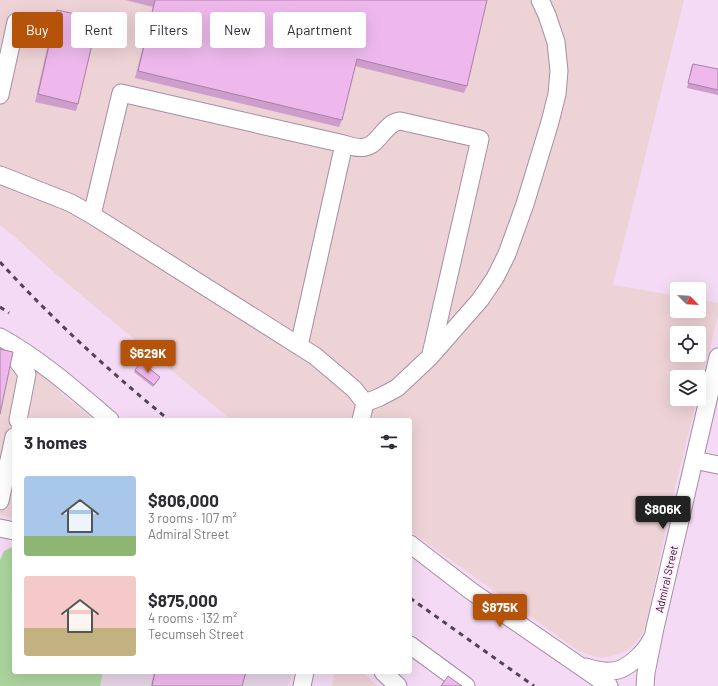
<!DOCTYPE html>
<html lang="en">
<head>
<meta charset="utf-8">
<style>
	:root { --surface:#fff; --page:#f7f7f7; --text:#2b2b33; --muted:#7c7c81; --accent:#b45309 }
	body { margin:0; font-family:Barlow,sans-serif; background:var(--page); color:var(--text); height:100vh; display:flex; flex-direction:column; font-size:15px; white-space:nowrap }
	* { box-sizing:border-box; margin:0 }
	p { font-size:13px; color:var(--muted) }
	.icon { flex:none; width:22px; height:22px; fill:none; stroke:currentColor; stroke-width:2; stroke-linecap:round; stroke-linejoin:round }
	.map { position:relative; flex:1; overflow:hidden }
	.side { position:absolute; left:12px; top:418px; width:400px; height:256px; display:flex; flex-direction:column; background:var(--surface); border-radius:4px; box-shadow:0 4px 16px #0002 }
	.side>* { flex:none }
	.guide { position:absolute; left:12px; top:12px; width:400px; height:36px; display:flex; gap:8px }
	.needle { width:26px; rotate:114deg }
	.controls { position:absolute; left:670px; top:282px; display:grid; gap:8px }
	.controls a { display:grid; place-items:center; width:36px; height:36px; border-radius:4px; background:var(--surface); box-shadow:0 4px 16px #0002; font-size:20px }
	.price { position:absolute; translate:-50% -34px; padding:0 9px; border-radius:4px; background:var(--accent); color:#fff; font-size:13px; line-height:26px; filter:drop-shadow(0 1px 2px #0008) }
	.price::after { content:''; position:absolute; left:50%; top:24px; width:12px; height:9px; margin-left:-6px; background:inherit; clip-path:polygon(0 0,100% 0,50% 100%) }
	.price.selected { background:#222; color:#fff }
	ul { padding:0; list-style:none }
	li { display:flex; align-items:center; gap:12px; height:100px; padding:0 12px }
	li span { display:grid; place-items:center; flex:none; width:112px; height:80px; border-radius:4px; color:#555 }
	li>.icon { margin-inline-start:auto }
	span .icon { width:48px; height:48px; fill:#fffc; stroke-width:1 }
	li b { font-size:17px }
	h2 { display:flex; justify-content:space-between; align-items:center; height:48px; padding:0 12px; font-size:17px }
	.pill { padding:0 14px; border-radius:4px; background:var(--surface); box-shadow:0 4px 16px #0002; font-size:14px; line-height:36px }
	.pill.selected { background:var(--accent); color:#fff }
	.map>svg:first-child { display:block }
	.industrial { fill:#edd2d6; fill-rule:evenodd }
	.education { fill:#e5d3e4 }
	.green { fill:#abd49d }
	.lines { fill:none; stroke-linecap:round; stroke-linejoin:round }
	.minor-casing { stroke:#a68da5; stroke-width:19 }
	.minor { stroke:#fff; stroke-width:17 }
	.rail { stroke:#514451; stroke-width:3; stroke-dasharray:5 5; stroke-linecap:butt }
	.wall { fill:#cd9ecc }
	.building { fill:#eeb8ed; stroke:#a781a6 }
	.labels { text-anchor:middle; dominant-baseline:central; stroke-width:4; stroke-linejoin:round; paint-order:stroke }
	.street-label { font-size:11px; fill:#251b24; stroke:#ffe9fe }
</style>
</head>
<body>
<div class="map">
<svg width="718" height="686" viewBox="0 0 718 686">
	<rect width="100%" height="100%" fill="#f4daf4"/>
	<path class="industrial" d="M 0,0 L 684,0 L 613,285 L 677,296 L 677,311 L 699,311 L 699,300 L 718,303 L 718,315 L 699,392 L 699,377 L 677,377 L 677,399 L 697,399 L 676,484 L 644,632 L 633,646 L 624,652 L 612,656 L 603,658 L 593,656 L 579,651 L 410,531 L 410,420 L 231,420 L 56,274 L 16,238 L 0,225 ZM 677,333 L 699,333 L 699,355 L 677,355 Z
		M 0,338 L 46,373 L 62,394 L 94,420 L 14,420 L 14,519 L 0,515 Z
		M 335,672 L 363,672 L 377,686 L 332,686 Z"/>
	<path class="education" d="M 103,672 L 292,672 L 288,686 L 100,686 Z"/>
	<path class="green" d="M 12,547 L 14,547 L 14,672 L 103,672 L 100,686 L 0,686 L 0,560 L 4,551 Z"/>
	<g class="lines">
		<defs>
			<path id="minor" d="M 0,95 L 16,22
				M 344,144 C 350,146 358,149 365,147 C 380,144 384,123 400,121 L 480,139 L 431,354
				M 0,175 L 71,203 L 92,215 L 315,356 L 354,389 L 365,403 L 361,420
				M 92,215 L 121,93 L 344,144 L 299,346
				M 0,337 C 40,359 75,390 110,420
				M 14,345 L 16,359 L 27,374 L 18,420
				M 365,403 L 380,397 L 397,388 L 430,357 L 480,300 L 495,278 L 507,254 L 525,204 L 550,122 L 557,94 L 559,71 L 556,42 L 547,15 L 540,0
				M 694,460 L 718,465
				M 0,501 L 14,437
				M 0,528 L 14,531
				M 410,544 L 471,591 L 609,686
				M 410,645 L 466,686
				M 586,667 C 596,671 611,673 621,669 C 632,664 646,651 651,640
				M 383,672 L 398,686
				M 302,686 L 305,672
				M 645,686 L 646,673 L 655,628 L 718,357"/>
		</defs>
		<use href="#minor" class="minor-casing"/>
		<use href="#minor" class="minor"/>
		<path class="rail" d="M 0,262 C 52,319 109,371 169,420
			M 0,307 L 9,313
			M 410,598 L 534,686"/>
	</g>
	<path class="wall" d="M 125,0 L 487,0 L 467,86 L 464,93 L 355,66 L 342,120 L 339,127 L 135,78 L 153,7 Z
		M 57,10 L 78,104 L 76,111 L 35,102 L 54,17 Z
		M 693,64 L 718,69 L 718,95 L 687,88 L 691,68 Z
		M 135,370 L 159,379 L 153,387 L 134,372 Z
		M 154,672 L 246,672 L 242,686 L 151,686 Z"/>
	<path class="building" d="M 155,0 L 487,0 L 467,86 L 357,59 L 342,120 L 138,71 Z
		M 57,10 L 98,19 L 78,104 L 38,94 Z
		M 693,64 L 718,69 L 718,90 L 688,83 Z
		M 0,349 L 13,352 L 0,414 Z
		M 141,362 L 160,377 L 154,385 L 135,370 Z
		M 155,672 L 246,672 L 242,686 L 152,686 Z
		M 448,676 L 462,686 L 441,686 Z"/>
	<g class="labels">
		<g class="street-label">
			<text transform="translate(666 579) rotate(-77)">Admiral Street</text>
		</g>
	</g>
</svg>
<div class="controls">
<a><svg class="needle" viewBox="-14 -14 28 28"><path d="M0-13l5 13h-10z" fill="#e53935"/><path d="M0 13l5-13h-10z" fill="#7c7c81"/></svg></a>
<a><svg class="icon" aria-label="locate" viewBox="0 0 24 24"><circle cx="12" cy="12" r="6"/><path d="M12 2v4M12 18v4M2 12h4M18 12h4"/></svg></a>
<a><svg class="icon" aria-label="layers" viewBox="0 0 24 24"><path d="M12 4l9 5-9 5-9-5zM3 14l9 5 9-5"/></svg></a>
</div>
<b class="price" style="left:148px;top:374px">$629K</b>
<b class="price selected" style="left:663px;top:530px">$806K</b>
<b class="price" style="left:500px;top:628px">$875K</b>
<div class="guide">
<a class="pill selected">Buy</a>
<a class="pill">Rent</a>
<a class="pill">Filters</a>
<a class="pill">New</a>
<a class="pill">Apartment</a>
</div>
<section class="side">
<h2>3 homes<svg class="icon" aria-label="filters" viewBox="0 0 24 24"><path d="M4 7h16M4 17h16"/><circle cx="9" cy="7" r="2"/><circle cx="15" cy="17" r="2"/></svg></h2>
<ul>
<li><span style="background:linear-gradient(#a9c7e8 75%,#8fb573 0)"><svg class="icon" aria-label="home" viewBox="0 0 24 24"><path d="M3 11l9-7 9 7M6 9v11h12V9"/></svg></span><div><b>$806,000</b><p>3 rooms · 107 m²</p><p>Admiral Street</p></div></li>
<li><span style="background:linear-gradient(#f6c9c9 65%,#c2b280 0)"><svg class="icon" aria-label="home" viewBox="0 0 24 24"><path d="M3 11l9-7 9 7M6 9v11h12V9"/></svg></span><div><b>$875,000</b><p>4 rooms · 132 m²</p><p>Tecumseh Street</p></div></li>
</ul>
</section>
</div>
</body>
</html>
